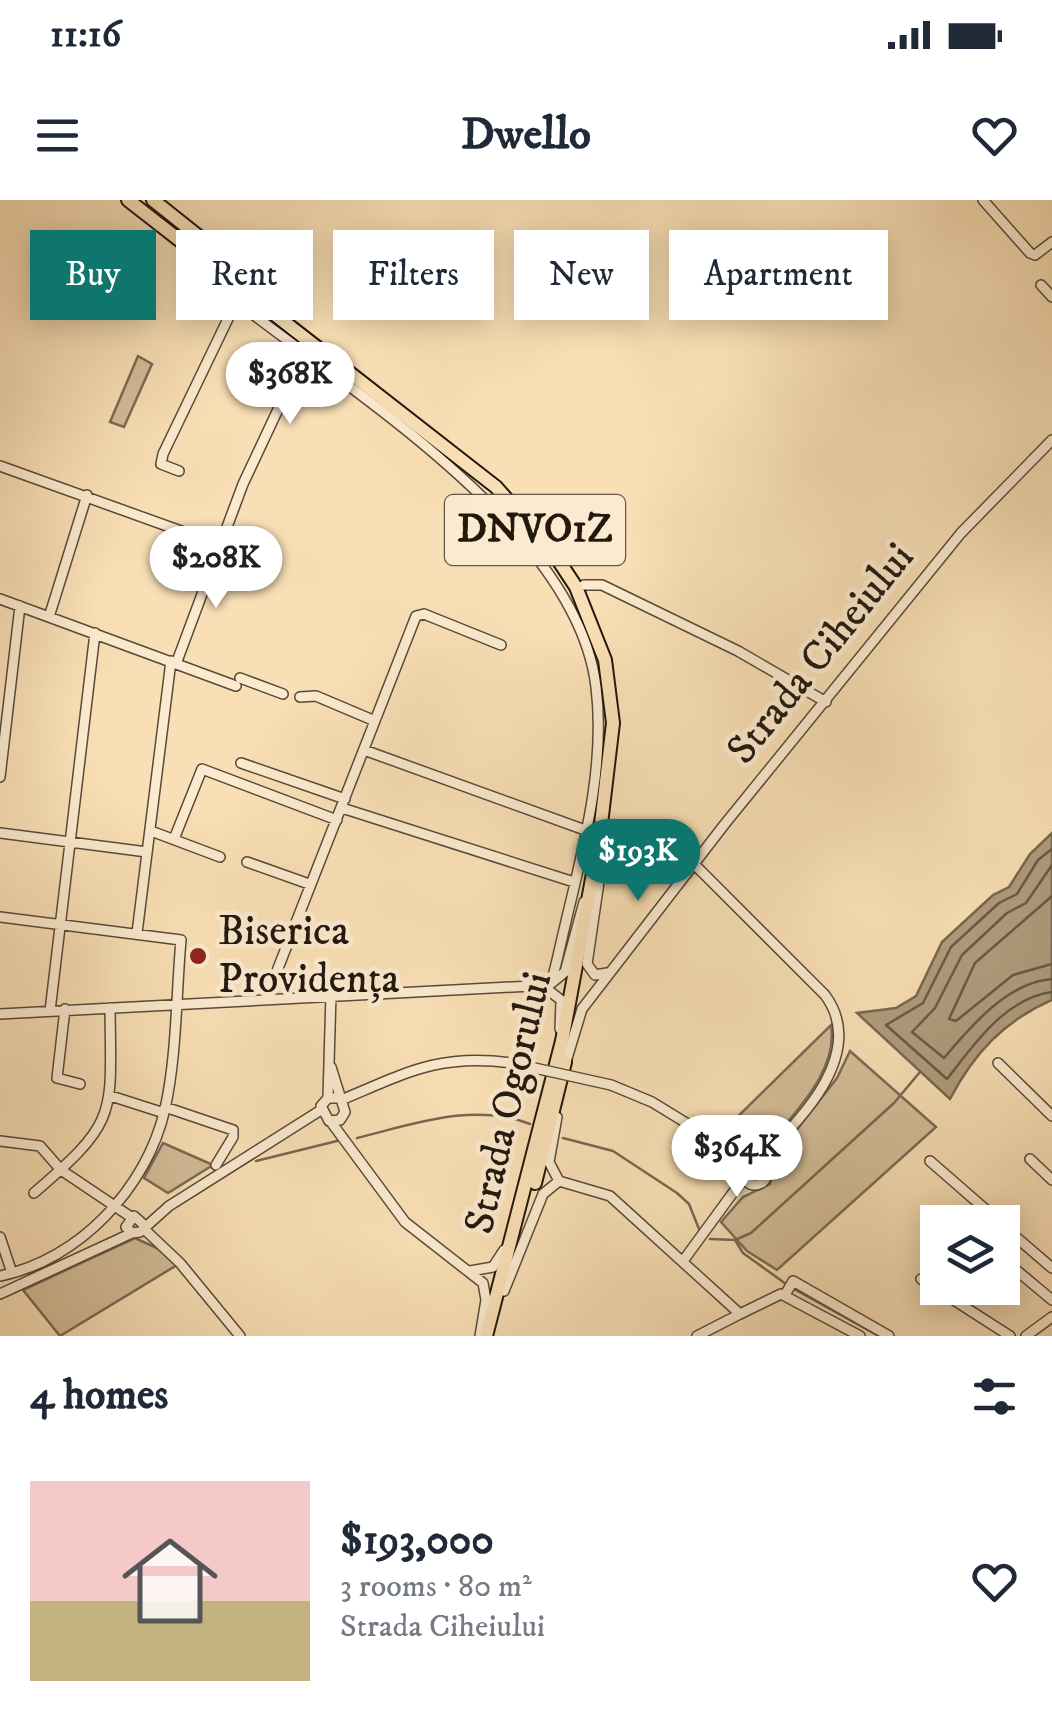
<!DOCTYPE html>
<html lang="en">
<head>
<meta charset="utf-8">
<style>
	:root { --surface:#fff; --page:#f2f2f3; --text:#1f2937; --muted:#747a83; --line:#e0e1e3; --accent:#0f766e }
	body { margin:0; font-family:"IM FELL DW Pica",serif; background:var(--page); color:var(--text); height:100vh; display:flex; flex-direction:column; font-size:38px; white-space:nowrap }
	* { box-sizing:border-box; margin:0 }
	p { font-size:32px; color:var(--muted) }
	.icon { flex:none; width:55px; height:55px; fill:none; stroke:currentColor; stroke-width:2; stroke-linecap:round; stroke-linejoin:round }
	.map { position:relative; height:1136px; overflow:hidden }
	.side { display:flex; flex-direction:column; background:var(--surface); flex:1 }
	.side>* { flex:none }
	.top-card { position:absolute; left:30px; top:30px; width:992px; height:90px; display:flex; gap:20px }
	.buttons { position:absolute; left:920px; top:1005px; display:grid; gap:20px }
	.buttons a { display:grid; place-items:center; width:100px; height:100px; border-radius:0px; background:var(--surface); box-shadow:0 5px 25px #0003; font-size:50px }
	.price { position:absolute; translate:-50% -85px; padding:0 22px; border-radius:35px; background:#fff; color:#222; font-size:32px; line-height:65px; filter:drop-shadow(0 2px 5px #0008) }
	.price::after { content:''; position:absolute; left:50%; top:60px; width:30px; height:22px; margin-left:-15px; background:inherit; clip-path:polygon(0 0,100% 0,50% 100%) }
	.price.current { background:var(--accent); color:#fff }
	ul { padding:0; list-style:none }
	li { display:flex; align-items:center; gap:30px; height:250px; padding:0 30px }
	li+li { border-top:2px solid var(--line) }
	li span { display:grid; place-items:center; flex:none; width:280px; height:200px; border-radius:0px; color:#555 }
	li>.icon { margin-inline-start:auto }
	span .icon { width:120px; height:120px; fill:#fffc; stroke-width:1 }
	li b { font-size:42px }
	h2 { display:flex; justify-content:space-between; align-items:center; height:120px; padding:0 30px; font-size:42px }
	.chip { padding:0 35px; border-radius:0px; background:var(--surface); box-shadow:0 5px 25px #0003; font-size:35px; line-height:90px }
	.chip.current { background:var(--accent); color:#fff }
	.status { display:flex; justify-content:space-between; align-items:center; height:70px; padding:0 50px; background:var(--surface); direction:ltr }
	.status svg { height:28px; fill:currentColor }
	header { display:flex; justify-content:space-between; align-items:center; height:130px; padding:0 30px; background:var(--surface); font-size:45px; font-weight:800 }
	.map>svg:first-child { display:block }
	.green { fill:#d4bd99; stroke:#7b6a54; stroke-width:2.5 }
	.water { fill:#b09b7c; stroke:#776750; stroke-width:2.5 }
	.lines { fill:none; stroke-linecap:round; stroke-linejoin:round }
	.shore { stroke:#695a45; stroke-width:2.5 }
	.stream { stroke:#776750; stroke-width:2.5 }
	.minor-casing { stroke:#584a38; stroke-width:12 }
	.highway-casing { stroke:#22180e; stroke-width:16 }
	.minor { stroke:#fbeacf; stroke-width:9 }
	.highway { stroke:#f9dfb5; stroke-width:12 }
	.minor-bridge-casing { stroke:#584a38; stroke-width:12; stroke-linecap:butt }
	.minor-bridge { stroke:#fbeacf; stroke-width:9 }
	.poi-dot { fill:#8f2418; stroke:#fbeacf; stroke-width:4 }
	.labels { text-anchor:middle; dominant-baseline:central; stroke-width:9; stroke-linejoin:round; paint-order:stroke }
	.shield { fill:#fbeacf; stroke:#635748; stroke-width:2.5 }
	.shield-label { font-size:40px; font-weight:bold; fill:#22180e }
	.street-label { font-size:42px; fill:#22180e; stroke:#fbeacf }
	.poi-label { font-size:42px; fill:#22180e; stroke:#fbeacf; text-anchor:start }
</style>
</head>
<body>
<div class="status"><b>11:16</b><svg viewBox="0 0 49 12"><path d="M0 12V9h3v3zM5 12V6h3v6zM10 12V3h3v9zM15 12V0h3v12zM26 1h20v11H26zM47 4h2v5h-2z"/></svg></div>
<header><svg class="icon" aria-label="menu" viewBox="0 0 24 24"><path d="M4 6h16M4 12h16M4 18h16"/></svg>Dwello<svg class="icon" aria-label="heart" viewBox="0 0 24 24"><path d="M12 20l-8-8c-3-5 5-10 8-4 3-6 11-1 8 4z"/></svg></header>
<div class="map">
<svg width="1052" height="1136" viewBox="0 0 1052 1136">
	<rect width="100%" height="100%" fill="#f9dfb5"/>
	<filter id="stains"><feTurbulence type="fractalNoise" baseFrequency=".002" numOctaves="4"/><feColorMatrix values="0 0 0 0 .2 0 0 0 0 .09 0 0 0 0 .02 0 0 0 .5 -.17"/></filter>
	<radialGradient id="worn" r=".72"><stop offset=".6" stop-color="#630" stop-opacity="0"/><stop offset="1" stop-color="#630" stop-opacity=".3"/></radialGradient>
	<path class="green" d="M 138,156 L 152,164 L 124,227 L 110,222 Z
		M 831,825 C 839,873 791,915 764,951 L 744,952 L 719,935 Z
		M 850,851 L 936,927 L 777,1070 L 747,1051 L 721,1022 L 743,997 L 770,984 L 777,955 L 837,878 Z
		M 163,943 L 213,965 L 168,993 L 144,978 Z
		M 135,1038 L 159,1049 L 177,1065 L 60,1136 L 23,1090 Z"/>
	<path class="water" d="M 1052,633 L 1052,800 C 1004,821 974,853 950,899 L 857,813 L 896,808 L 916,796 L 942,742 L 993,695 L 1009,687 L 1030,654 Z"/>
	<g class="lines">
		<path class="shore" d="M 1052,649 L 1038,660 L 1017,694 L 999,703 L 951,747 L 923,803 L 886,825 L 947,879 C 973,846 1005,798 1052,792
			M 1052,665 L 1026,703 L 1007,713 L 962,755 L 935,808 L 912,832 L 944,858 C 970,827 1008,782 1052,779
			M 1052,696 L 975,763 L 949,819 L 956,821 L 1013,775 L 1052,764"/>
		<path class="stream" d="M 357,938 C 414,924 474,902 530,924
			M 563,938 L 613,951 L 677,993 L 689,1004 L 699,1029
			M 256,961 L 337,941
			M 710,1039 L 735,1040 L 743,1053 L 786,1084
			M 735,1040 L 751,1033 L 894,903 L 920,872
			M 792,1088 L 879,1136"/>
		<defs>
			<path id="minor" d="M 983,0 L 1030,53 L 1035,55 L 1052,42
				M 1041,85 L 1052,97
				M 233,91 L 250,112 C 364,200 578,334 596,487 C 607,576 577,669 558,756 L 552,780 L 543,786
				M 0,266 L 220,345
				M 179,271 L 161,264 L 163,254 L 237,100
				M 584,385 L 602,385 L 738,451 L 826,502
				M 0,399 L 236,486
				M 49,417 L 87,295
				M 176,464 L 243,284 L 304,154
				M 240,478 L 283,494
				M 300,497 L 316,496 L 375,521
				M 364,550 L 585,630
				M 241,563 L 345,599
				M 0,577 L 20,406
				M 342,608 L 574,682
				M 151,631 L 220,657
				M 0,633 L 147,652
				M 174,639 L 202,569 L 337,620
				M 247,662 L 309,684
				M 694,664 L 825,795 C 868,853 800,922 758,961
				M 599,682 L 587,764 L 595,775 L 607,773
				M 0,717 L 181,740 C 176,796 177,854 165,909 C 147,988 79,1060 0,1076
				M 137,733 L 171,461
				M 543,786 L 561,800 L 560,829
				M 266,799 L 416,416 L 424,414 L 501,445
				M 65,809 L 57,878 L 80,884
				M 50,811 L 95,433
				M 0,814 L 549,785 L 565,772 L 584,702
				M 998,863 L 1052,916
				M 565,865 L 582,809 L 724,625 L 961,333 L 1052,240
				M 331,867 L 345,912 L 340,920 L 329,921 L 321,906 L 328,898 L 338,898
				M 611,885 L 652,902 L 750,962
				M 111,896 L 164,913
				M 328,898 L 331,794
				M 341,900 C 406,873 439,853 512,863
				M 165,907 L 233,930 L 233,937 L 216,965
				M 557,917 L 549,962 L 559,981 L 610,996 L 740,1114 L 781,1094 L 860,1136
				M 331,922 L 405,1022 L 483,1083 L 486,1100 L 480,1136
				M 0,941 L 40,946 L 61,970 L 131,1017
				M 1030,959 L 1052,980
				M743 973a12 12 0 1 1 24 0a12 12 0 1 1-24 0Z
				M 930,961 L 1000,1022
				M 34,993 C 119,920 111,916 110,808
				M 958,1021 L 960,1022
				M 144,1025 L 134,1016 L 126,1027 L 132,1033 L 140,1032 L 169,1006 L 321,910
				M 1002,1025 L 1052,1068
				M 143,1028 L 180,1063 L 240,1136
				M 0,1037 L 12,1073
				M 1002,1058 L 1052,1100
				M 683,1061 L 743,979
				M 470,1071 L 493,1067 L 504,1050
				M 921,1079 L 1010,1136
				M 504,1091 L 543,994 L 559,981
				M 0,1094 L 132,1033
				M 785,1095 L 793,1081 L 889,1136
				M 697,1136 L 740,1114
				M 1026,1136 L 1052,1117"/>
			<path id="highway" d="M 128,0 L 496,287 L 551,349 L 576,387 L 605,460 L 613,523 L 599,641 L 562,841 L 486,1136
				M 153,0 L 227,59 L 244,80
				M 535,983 L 565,862"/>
		</defs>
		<use href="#minor" class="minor-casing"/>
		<use href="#highway" class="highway-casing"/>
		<use href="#minor" class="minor"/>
		<use href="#highway" class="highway"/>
		<defs>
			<path id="minor-bridge" d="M 512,863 L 611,885"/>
		</defs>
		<use href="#minor-bridge" class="minor-bridge-casing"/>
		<use href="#minor-bridge" class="minor-bridge"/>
	</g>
	<circle class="poi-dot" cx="198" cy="756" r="10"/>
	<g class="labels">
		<rect class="shield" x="445" y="295" width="180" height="70" rx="8"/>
		<g class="shield-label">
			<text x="535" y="330">DNVO1Z</text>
		</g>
		<g class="street-label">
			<text transform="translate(821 454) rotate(-51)">Strada Ciheiului</text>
			<text transform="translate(509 903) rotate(-77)">Strada Ogorului</text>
		</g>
		<g class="poi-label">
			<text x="218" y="732">Biserica<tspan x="218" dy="48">Providența</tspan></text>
		</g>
	</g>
	<rect width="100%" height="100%" filter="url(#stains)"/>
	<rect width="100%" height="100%" fill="url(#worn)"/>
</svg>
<div class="buttons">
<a><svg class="icon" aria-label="layers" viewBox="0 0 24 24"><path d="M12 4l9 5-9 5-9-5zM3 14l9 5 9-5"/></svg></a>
</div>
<b class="price" style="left:290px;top:227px">$368K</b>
<b class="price" style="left:216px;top:411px">$208K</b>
<b class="price current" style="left:638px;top:704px">$193K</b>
<b class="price" style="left:737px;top:1000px">$364K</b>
<div class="top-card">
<a class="chip current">Buy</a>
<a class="chip">Rent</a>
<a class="chip">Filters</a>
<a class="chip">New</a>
<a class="chip">Apartment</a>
</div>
</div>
<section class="side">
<h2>4 homes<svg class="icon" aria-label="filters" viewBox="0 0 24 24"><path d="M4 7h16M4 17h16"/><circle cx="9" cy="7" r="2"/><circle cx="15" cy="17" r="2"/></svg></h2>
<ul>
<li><span style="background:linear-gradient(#f6c9c9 60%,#c2b280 0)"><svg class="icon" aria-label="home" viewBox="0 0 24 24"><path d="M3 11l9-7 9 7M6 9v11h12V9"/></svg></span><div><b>$193,000</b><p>3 rooms · 80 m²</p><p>Strada Ciheiului</p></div><svg class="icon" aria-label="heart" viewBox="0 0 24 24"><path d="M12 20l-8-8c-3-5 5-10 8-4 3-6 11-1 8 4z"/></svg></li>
</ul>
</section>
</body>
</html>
